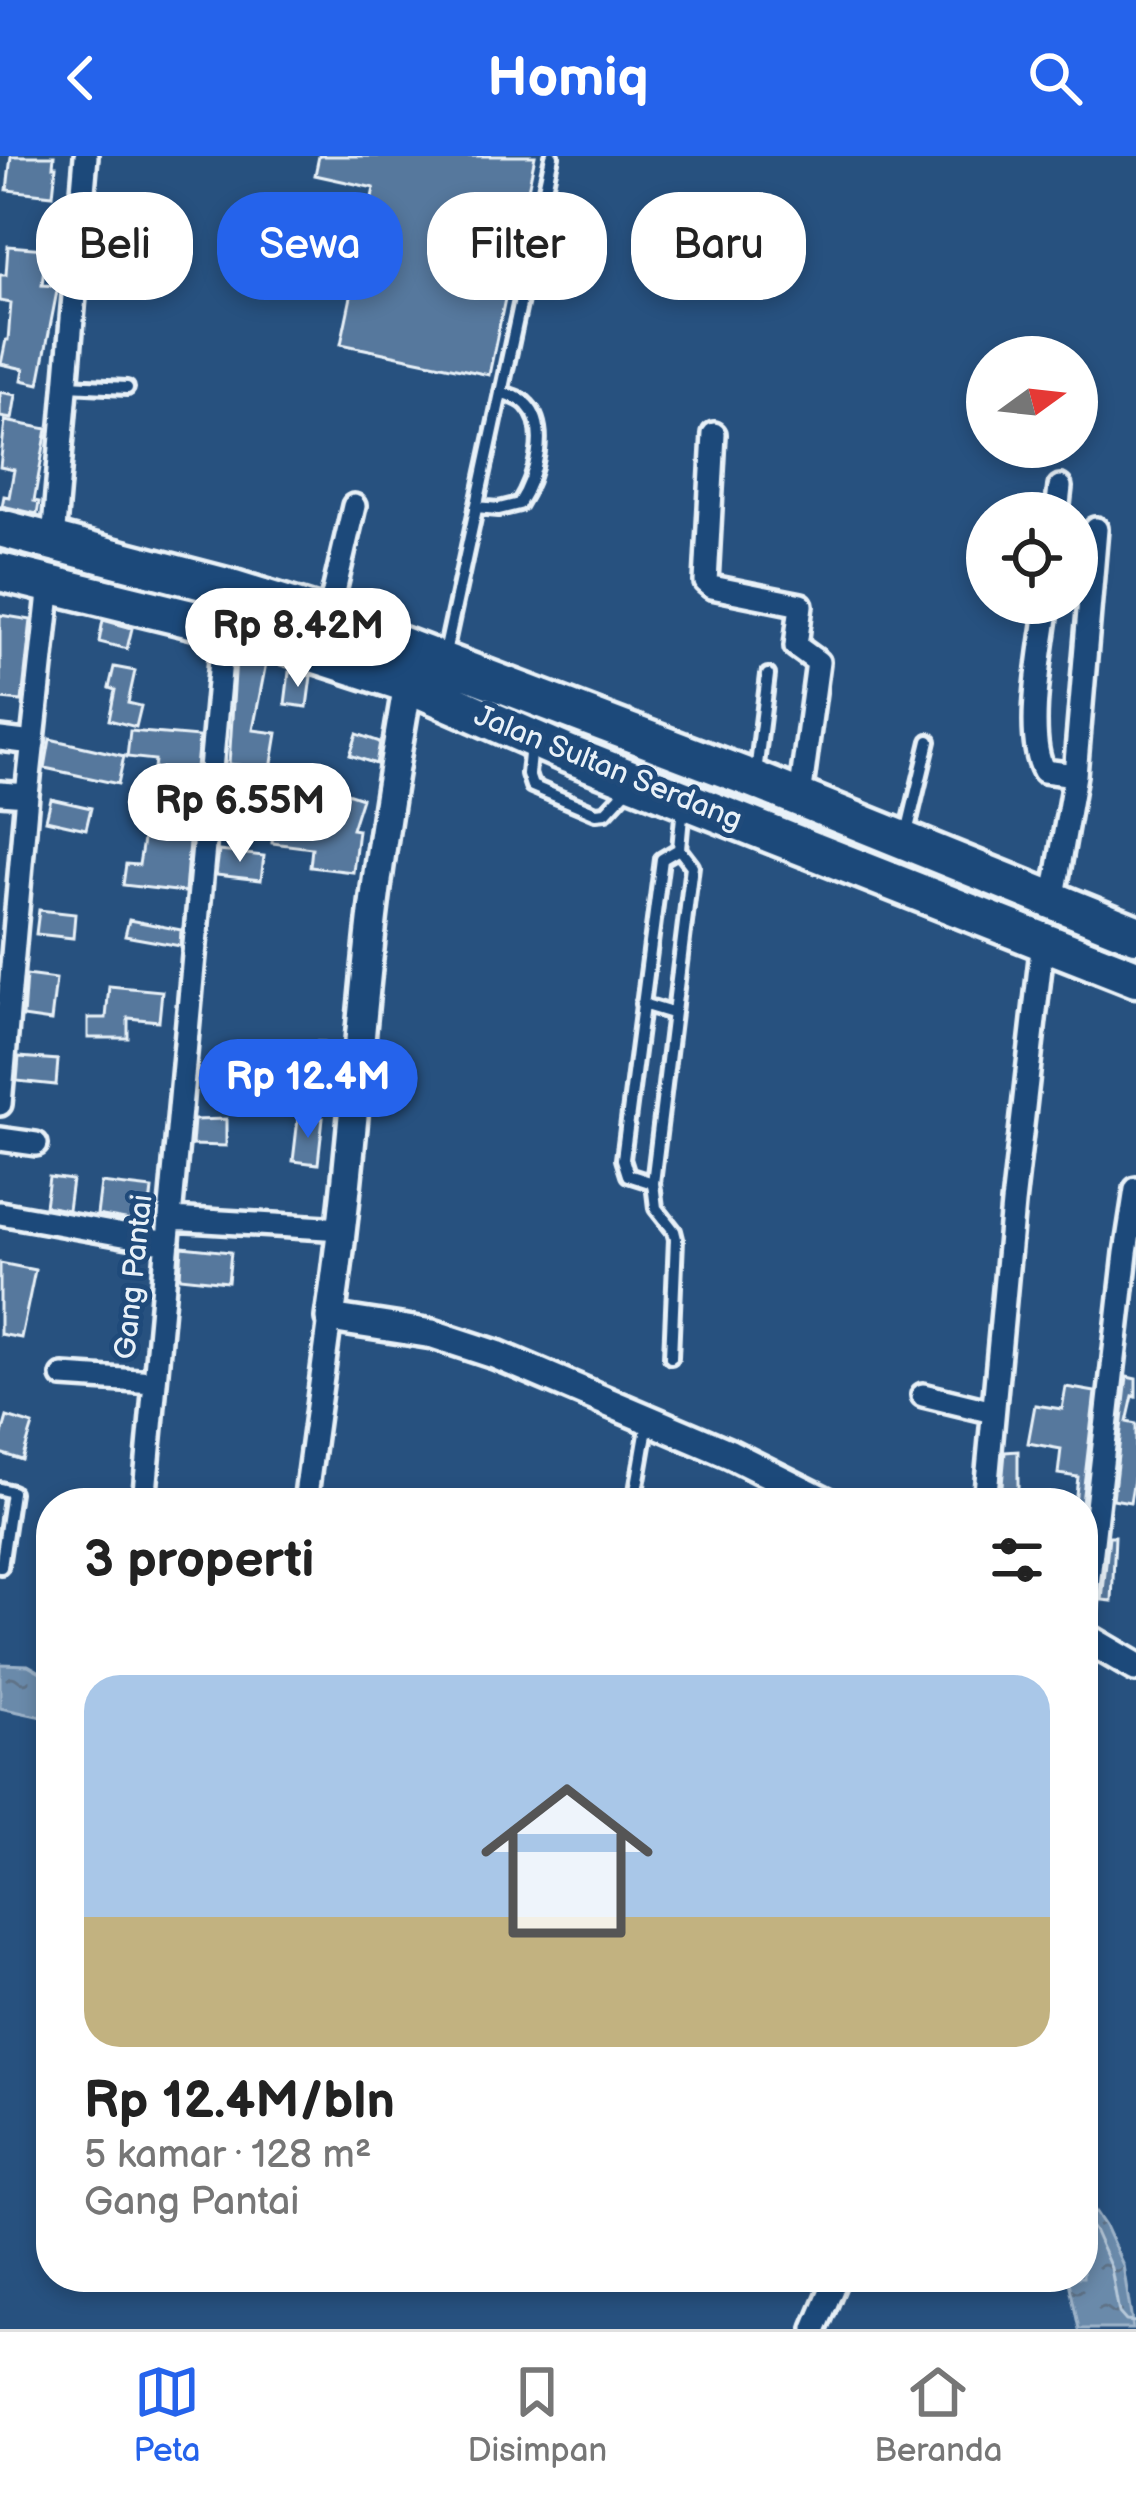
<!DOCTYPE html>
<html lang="id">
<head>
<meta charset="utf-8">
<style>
	:root { --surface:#fff; --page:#f6f6f6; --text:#222; --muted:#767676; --line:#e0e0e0; --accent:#2563eb }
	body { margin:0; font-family:"Balsamiq Sans",sans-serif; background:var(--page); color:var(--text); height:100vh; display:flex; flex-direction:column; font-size:45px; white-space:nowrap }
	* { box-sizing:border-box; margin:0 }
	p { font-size:39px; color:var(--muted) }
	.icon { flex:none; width:66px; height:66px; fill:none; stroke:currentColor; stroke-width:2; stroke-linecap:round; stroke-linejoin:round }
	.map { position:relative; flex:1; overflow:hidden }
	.drawer { position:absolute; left:36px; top:1332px; width:1062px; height:804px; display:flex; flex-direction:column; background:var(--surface); border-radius:48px; box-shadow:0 6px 18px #0003 }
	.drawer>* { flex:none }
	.banner { position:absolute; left:36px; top:36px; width:1065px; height:108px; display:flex; gap:24px }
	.needle { width:78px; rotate:75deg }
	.tools { position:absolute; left:966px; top:180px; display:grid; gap:24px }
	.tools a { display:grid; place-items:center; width:132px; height:132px; border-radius:50%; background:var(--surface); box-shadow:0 6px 18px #0003; font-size:60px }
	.price { position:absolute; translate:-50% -102px; padding:0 27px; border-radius:42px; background:#fff; color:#222; font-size:39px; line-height:78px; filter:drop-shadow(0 3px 6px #0008) }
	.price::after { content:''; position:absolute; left:50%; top:72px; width:36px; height:27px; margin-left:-18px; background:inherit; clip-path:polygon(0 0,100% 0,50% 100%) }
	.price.on { background:var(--accent); color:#fff }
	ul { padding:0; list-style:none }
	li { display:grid; align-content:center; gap:24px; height:636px; padding:0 48px }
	li span { display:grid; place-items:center; height:372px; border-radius:36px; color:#555 }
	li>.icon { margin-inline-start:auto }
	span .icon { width:216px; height:216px; fill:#fffc; stroke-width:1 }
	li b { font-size:51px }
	h2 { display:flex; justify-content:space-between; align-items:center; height:144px; padding:0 48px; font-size:51px }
	.pill { padding:0 42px; border-radius:48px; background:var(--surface); box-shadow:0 6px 18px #0003; font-size:42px; line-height:108px }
	.pill.on { background:var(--accent); color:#fff }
	header { display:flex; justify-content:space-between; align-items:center; height:156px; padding:0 48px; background:var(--accent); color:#fff; font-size:54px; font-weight:700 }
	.dock { display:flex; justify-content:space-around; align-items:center; height:168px; border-top:3px solid var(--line); background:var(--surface); font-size:33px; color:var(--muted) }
	.dock a { display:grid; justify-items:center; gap:6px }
	.dock .on { color:var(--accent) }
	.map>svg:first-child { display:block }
	.water { fill:url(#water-ripples); stroke:#9db3c9; stroke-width:3 }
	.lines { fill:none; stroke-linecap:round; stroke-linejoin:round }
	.shore { stroke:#b6c8d9; stroke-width:3 }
	.building { fill:#57789d; stroke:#e8f1f8; stroke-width:3 }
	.lane-casing { stroke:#e8f1f8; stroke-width:20 }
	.street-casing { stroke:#e8f1f8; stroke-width:30 }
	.secondary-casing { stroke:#e8f1f8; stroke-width:36 }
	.highway-casing { stroke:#e8f1f8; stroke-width:45 }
	.lane { stroke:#1f4a7a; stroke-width:10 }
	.street { stroke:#1f4a7a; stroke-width:21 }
	.secondary { stroke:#1f4a7a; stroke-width:27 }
	.highway { stroke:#1f4a7a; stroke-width:36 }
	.labels { text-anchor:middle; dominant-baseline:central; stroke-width:10; stroke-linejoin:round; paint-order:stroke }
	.street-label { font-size:30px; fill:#e8f1f8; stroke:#1f4a7a }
</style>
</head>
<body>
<header><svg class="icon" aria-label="back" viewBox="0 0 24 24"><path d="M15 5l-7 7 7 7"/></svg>Homiq<svg class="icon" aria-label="search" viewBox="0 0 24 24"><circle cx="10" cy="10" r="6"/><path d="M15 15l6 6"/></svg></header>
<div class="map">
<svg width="1136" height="2173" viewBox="0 0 1136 2173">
	<defs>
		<pattern id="water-ripples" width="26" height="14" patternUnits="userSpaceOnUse" patternTransform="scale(3)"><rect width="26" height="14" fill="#6b8aaa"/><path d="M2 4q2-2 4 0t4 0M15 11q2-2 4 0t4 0" fill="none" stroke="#5e7388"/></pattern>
	</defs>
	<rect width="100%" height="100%" fill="#27517f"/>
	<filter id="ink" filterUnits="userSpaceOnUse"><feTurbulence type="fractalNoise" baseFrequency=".00833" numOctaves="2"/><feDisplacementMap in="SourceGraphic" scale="24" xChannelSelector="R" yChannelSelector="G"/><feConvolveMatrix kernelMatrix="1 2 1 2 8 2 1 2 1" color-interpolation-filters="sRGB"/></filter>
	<g filter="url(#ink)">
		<path class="water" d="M 0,1508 L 28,1509 L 51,1522 L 51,1563 L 0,1552 Z
			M 1083,2037 L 1105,2070 L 1123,2109 L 1133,2173 L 1079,2173 L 1068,2121 L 1083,2121 Z"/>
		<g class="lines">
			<path class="shore" d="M 1083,2059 L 1095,2076 L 1111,2112 L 1119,2157 L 1126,2165 L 1136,2166"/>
		</g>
		<path class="building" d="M 11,0 L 54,0 L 53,10 L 56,10 L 53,39 L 7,34 Z
			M 319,0 L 535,0 L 489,219 L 341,188 L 374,32 L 315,19 Z
			M 8,90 L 46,93 L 42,129 L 58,130 L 39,228 L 22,224 L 24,213 L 1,208 L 6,184 L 8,184 L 11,147 L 0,145 L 0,119 L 6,119 Z
			M 0,236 L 16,239 L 12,263 L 0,261 Z
			M 5,265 L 47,273 L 34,345 L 39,346 L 37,358 L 2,350 L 4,340 L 9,341 L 14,314 L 0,311 Z
			M 0,459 L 31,464 L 22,545 L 0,543 Z
			M 103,464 L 132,472 L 127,493 L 99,486 Z
			M 236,502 L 266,507 L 253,574 L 277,577 L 271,613 L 229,608 Z
			M 114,511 L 135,515 L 128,547 L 141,550 L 136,571 L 109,564 L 115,534 L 109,532 Z
			M 289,516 L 311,520 L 307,551 L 285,548 Z
			M 130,575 L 199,581 L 193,643 L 151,638 L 155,604 L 127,601 Z
			M 357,578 L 380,586 L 376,608 L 350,599 Z
			M 50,583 L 124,600 L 118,628 L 45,612 Z
			M 283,625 L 326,630 L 362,642 L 352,673 L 358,674 L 353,716 L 310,711 L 312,692 L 272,687 L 273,672 L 222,667 L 225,637 L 280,643 Z
			M 51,643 L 91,652 L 86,673 L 46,664 Z
			M 146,665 L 190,673 L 185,736 L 123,729 L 126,708 L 139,709 Z
			M 219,695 L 264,700 L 261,724 L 216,719 Z
			M 39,754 L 75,758 L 73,782 L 36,778 Z
			M 129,764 L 181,774 L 180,790 L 125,780 Z
			M 26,819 L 56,823 L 51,865 L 23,861 Z
			M 109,830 L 162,835 L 159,865 L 128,862 L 128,882 L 88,882 L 88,862 L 106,862 Z
			M 274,885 L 324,886 L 323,949 L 291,945 L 292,912 L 273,911 Z
			M 19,901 L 58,904 L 56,929 L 17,925 Z
			M 225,909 L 246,911 L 242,939 L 222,937 Z
			M 323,962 L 318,1008 L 293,1005 L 298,963 Z
			M 226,963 L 226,990 L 192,989 L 194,964 Z
			M 49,1021 L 72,1024 L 68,1054 L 45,1050 Z
			M 101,1027 L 152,1033 L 148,1068 L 97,1059 Z
			M 182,1091 L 231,1096 L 228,1126 L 180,1121 Z
			M 0,1107 L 35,1114 L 21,1182 L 0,1178 Z
			M 1127,1221 L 1136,1223 L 1136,1241 L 1133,1240 L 1127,1266 L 1136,1268 L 1136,1312 L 1130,1346 L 1113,1343 Z
			M 1066,1231 L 1095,1236 L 1082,1347 L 1075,1347 L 1078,1321 L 1058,1318 L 1061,1293 L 1028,1287 L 1035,1249 L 1062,1253 Z
			M 7,1261 L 33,1269 L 22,1304 L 0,1297 L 0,1285 Z
			M 1018,1295 L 1018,1340 L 1001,1340 L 1005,1296 Z
			M 1109,1380 L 1115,1380 L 1112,1445 L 1102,1444 Z"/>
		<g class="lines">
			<defs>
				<path id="lane" d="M 68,229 L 127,232
					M 476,351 L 499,353 L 519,348 C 535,323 550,273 527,249 C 520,241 510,240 501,236
					M 445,497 L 552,0
					M 531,589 L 528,618 L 532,630 L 596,657 L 606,656 L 629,631
					M 756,617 L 768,519
					M 906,681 L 929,585
					M 642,848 L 672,857
					M 653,1027 L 628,1019 L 623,1003 L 662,703 L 679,693
					M 671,1201 L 676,1083 L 674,1075 L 656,1052 L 653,1027 L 692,710 L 679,693 L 683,649
					M 0,1333 L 12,1336 L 1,1411
					M 634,1347 L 648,1266"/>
				<path id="street" d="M 714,278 L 706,426 L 712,431 L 801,449 L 796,490 L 818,506 L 800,641
					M 1057,357 L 1060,331
					M 53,385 L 86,0
					M 1048,447 C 1043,488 1024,580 1044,615 L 1075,619
					M 328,462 L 354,350
					M 0,583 L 33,587
					M 0,637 L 27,639
					M 1053,746 L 1075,619 L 1096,373
					M 0,948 L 27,639 L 50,428
					M 0,983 L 36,988
					M 0,1057 L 168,1087
					M 171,1063 L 343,1073
					M 63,1220 L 154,1226
					M 923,1239 L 993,1256
					M 144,1347 L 224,471
					M 305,1347 L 330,1162
					M 985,1347 L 1013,1048 L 1043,785
					M 1083,1474 L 1126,1097 L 1136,1033
					M 815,2173 L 837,2121"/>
				<path id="secondary" d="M 408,528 C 393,616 378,704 369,793 C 356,916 348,1039 330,1162 L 433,1178 L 497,1199 L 730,1298 L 828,1347
					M 1083,1480 L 1136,1511"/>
				<path id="highway" d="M 0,372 L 234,433 L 328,462 L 755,624 L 1136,778
					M 0,416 L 224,471 L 294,491 L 408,528 L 568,598 L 1136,822"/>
			</defs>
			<use href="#lane" class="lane-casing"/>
			<use href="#street" class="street-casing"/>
			<use href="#secondary" class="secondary-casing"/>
			<use href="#highway" class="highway-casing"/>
			<use href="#lane" class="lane"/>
			<use href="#street" class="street"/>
			<use href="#secondary" class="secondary"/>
			<use href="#highway" class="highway"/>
		</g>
	</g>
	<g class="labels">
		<g class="street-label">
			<text transform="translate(608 612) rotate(22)">Jalan Sultan Serdang</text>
			<text transform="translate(134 1121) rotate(-84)">Gang Pantai</text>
		</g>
	</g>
</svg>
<div class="tools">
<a><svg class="needle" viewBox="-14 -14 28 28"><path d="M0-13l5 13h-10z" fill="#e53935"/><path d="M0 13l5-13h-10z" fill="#767676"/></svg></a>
<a><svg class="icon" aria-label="locate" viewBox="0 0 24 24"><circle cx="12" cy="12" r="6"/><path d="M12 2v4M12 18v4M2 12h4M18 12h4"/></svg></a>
</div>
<b class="price" style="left:298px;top:534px">Rp 8.42M</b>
<b class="price" style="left:240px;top:709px">Rp 6.55M</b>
<b class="price on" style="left:308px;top:985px">Rp 12.4M</b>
<div class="banner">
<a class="pill">Beli</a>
<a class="pill on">Sewa</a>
<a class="pill">Filter</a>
<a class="pill">Baru</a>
</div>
<section class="drawer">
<h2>3 properti<svg class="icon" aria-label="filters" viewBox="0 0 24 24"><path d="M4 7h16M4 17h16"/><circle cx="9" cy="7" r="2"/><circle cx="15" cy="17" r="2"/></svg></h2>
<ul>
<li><span style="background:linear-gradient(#a9c7e8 65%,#c2b280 0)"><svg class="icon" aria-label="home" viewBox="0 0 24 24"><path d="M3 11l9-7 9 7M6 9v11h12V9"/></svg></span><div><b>Rp 12.4M/bln</b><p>5 kamar · 128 m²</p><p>Gang Pantai</p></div></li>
</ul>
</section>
</div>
<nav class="dock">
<a class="on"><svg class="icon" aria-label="map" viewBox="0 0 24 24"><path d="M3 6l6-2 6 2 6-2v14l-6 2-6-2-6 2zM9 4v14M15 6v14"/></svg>Peta</a>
<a><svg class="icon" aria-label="saved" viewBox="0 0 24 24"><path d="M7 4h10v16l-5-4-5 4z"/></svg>Disimpan</a>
<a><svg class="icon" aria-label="home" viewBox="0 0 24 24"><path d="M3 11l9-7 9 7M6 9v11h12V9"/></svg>Beranda</a>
</nav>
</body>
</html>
